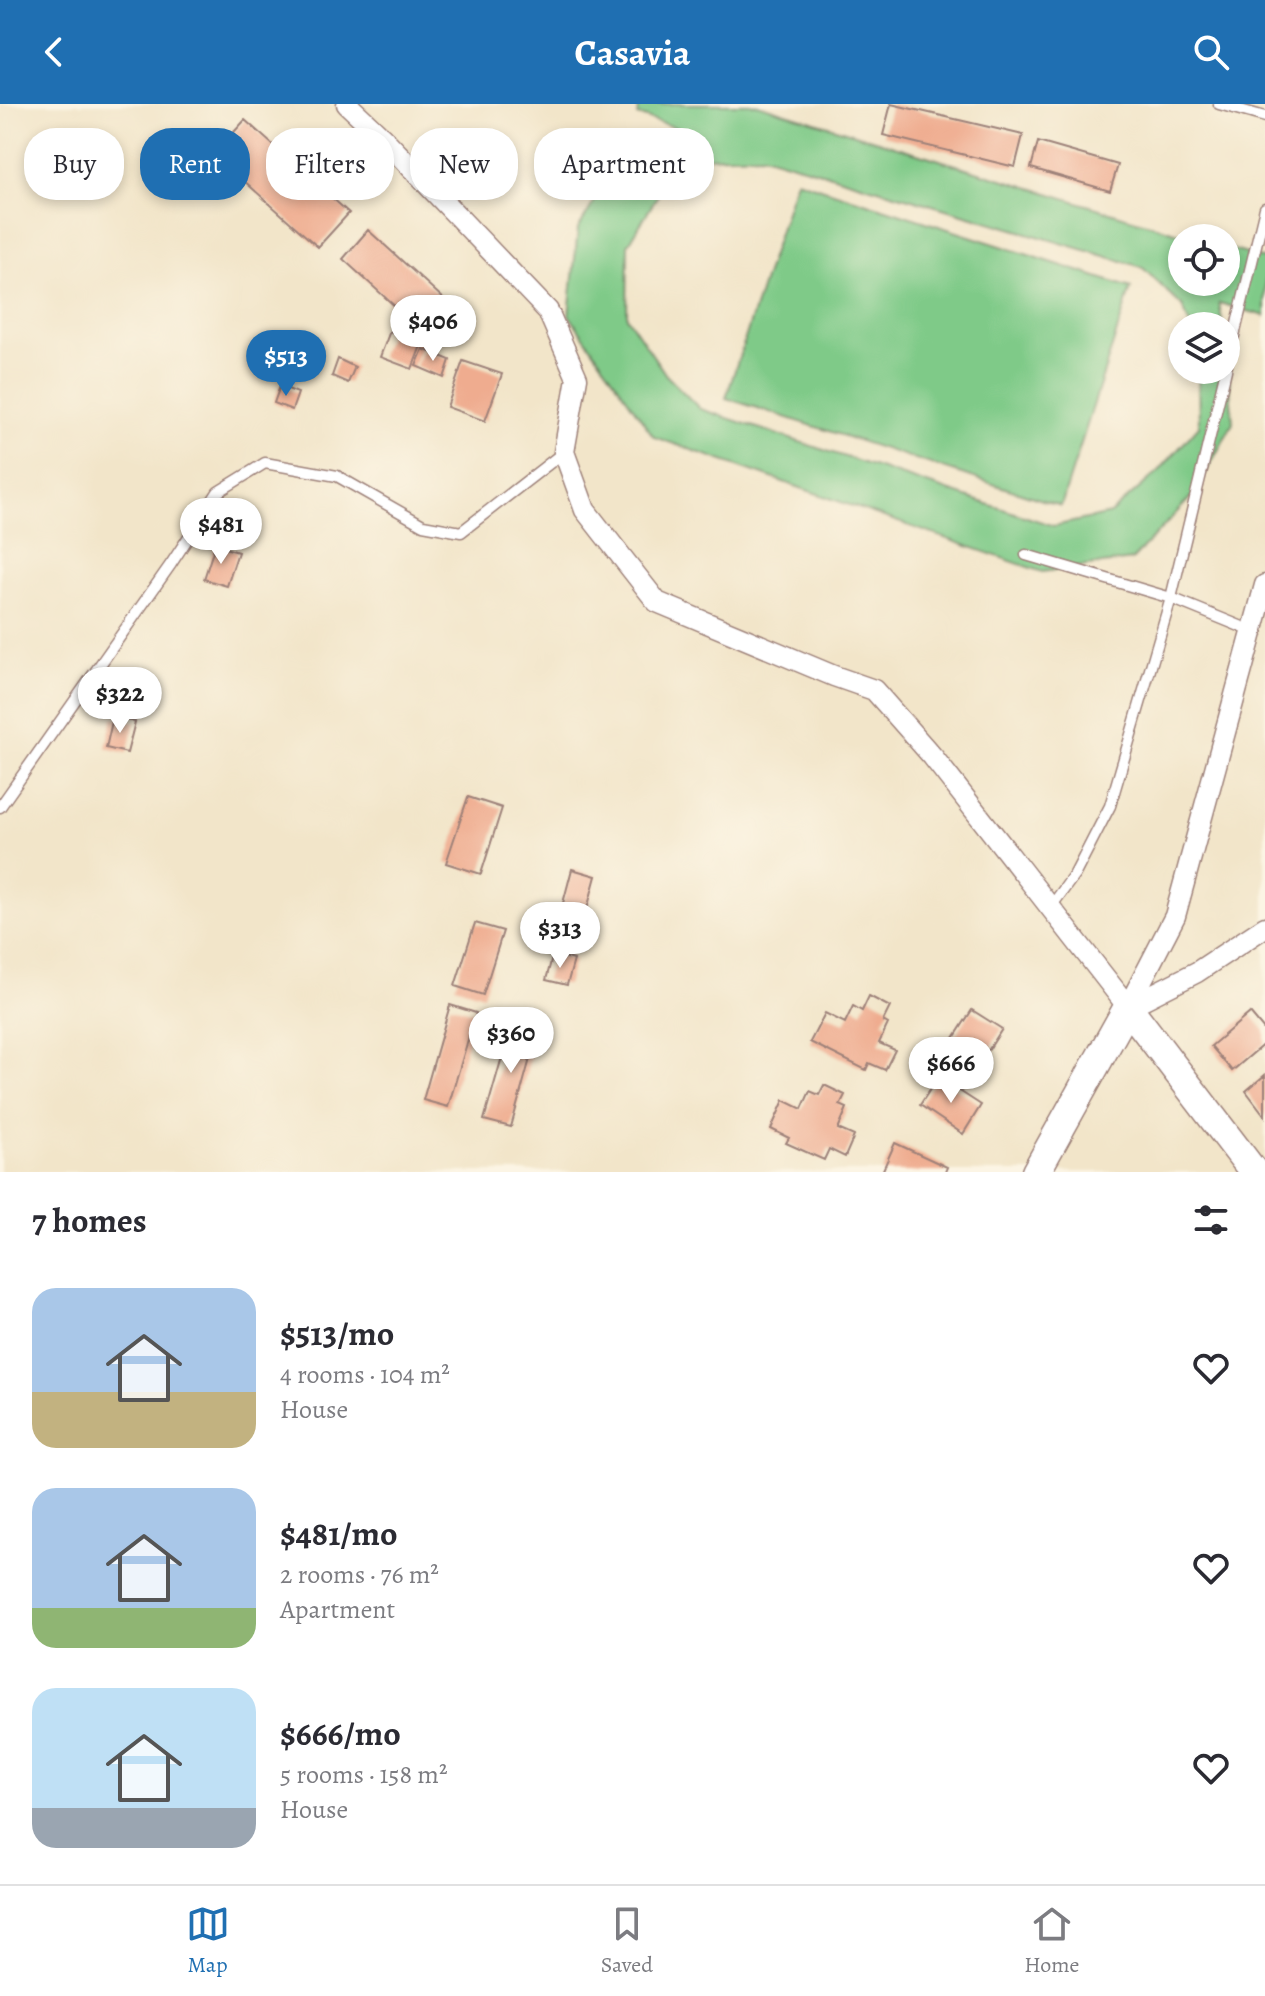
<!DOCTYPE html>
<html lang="en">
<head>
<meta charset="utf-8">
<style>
	:root { --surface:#fff; --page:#f7f7f7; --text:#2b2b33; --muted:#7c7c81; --line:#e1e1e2; --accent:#1f6fb2 }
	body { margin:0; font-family:Alegreya,serif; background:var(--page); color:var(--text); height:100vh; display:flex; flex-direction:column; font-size:30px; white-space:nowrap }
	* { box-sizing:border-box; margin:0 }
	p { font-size:26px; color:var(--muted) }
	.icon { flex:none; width:44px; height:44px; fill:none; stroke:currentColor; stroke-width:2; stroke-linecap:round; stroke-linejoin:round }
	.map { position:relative; height:1068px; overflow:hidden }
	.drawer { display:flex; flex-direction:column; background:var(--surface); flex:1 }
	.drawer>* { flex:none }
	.top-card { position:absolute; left:24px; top:24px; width:800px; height:72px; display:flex; gap:16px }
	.buttons { position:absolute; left:1168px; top:120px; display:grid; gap:16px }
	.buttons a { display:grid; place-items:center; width:72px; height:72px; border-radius:50%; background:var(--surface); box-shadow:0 4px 12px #0003; font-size:40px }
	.price { position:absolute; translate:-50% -68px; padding:0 18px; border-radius:28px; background:#fff; color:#222; font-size:26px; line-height:52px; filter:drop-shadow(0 2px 4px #0008) }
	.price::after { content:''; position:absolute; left:50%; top:48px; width:24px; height:18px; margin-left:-12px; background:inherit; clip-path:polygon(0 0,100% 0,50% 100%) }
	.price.selected { background:var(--accent); color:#fff }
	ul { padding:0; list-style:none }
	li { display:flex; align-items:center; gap:24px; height:200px; padding:0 32px }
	li span { display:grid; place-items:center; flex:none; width:224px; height:160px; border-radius:24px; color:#555 }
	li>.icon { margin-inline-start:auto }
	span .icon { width:96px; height:96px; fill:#fffc; stroke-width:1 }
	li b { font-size:34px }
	h2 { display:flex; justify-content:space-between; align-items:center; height:96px; padding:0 32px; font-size:34px }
	.chip { padding:0 28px; border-radius:32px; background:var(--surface); box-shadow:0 4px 12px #0003; font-size:28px; line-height:72px }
	.chip.selected { background:var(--accent); color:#fff }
	header { display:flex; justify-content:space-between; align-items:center; height:104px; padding:0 32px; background:var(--accent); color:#fff; font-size:36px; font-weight:700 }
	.menu { display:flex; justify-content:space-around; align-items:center; height:112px; border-top:2px solid var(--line); background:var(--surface); font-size:22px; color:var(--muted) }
	.menu a { display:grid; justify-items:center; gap:4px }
	.menu .selected { color:var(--accent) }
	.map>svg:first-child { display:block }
	.green { fill:#7fca88; stroke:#64745a; stroke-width:2 }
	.building { fill:#efac8f }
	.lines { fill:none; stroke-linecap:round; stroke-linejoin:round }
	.lane-casing { stroke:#9e827a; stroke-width:13 }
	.street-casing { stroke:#9e827a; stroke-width:23 }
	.secondary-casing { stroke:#9e827a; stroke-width:31 }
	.lane { stroke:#fff; stroke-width:10 }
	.street { stroke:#fff; stroke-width:20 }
	.secondary { stroke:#fff; stroke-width:28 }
</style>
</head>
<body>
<header><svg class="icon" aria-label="back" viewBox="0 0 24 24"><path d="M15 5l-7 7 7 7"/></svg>Casavia<svg class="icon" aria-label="search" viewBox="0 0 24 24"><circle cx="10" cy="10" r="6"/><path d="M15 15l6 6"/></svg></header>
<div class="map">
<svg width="1265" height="1068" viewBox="0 0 1265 1068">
	<rect width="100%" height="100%" fill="#fcf5e5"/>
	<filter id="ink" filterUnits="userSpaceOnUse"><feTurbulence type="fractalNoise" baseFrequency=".0125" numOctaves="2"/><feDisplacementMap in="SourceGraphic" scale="16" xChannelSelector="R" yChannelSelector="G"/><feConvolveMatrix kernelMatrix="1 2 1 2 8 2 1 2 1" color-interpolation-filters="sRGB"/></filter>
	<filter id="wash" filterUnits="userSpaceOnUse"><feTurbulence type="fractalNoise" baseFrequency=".006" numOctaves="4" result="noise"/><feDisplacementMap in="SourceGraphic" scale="32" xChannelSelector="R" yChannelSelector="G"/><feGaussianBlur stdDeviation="1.8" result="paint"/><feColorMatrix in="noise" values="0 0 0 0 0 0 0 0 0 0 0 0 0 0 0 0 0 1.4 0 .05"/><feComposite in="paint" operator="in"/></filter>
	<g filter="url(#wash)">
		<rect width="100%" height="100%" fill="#f2e5c9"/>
		<path class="green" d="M 640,0 L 757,0 L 1195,134 L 1182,134 L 1182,178 L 1226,178 L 1226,144 L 1265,155 L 1265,212 L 1219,199 L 1223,222 L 1190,222 L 1183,203 L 1142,163 L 763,51 L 701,53 L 658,91 L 628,141 L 627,213 L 666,271 L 700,305 L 1054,422 L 1110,410 L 1159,367 L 1199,322 L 1198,266 L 1226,266 L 1226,240 L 1233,319 L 1194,390 L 1132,456 L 1042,468 L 654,333 L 569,211 L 578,125 L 621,53 L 677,24 L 637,11 Z
			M 796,76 L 1131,184 L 1061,402 L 726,294 Z"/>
		<g id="blocks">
			<path class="building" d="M 891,0 L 1023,31 L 1015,63 L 883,31 Z
				M 245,16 L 349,109 L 318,143 L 214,50 Z
				M 1038,38 L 1118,61 L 1110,87 L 1031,64 Z
				M 368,126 L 444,195 L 418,224 L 410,216 L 401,225 L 390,215 L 398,205 L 343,155 Z
				M 390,227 L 422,239 L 412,265 L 380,253 Z
				M 423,245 L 450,256 L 444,274 L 416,262 Z
				M 338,255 L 355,263 L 348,279 L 332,272 Z
				M 463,257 L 502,270 L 485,317 L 447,303 Z
				M 280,282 L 298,289 L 292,306 L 274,299 Z
				M 215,441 L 238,448 L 227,482 L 204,475 Z
				M 113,613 L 135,618 L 127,649 L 106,644 Z
				M 468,693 L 502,704 L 481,770 L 446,759 Z
				M 572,765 L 596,772 L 586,809 L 562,803 Z
				M 475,819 L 503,827 L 483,891 L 455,882 Z
				M 553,850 L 574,856 L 567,881 L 546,876 Z
				M 869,892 L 890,903 L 883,917 L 888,920 L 879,939 L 895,946 L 885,966 L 869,959 L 866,966 L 810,938 L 825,909 L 845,919 L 853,902 L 862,907 Z
				M 450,901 L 476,909 L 448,1003 L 423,996 Z
				M 972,906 L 1002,925 L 984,953 L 954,934 Z
				M 1250,909 L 1265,927 L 1265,939 L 1232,967 L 1211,942 Z
				M 512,918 L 538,926 L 511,1023 L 484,1016 Z
				M 1265,971 L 1265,1012 L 1246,987 Z
				M 938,973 L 981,1001 L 963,1030 L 920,1001 Z
				M 824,981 L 845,991 L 840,1001 L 847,1004 L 838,1025 L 854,1032 L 845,1053 L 829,1045 L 824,1056 L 786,1039 L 789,1034 L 771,1025 L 784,996 L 802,1005 L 810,987 L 819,991 Z
				M 895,1039 L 947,1063 L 945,1068 L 882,1068 Z"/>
		</g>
	</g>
	<g filter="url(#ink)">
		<use href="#blocks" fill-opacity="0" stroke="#9e827a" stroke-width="2"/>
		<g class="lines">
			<defs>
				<path id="lane" d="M 1219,0 L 1265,13
					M 1226,265 L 1265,104
					M 1026,451 L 1171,494 L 1252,527
					M 0,703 L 171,460 L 218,388 L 265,359 L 337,372 L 423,421 L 461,428 L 564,348
					M 1050,804 L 1075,770 L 1110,702 L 1171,494 L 1226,266"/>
				<path id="street" d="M 347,0 L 381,32 L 548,207 L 577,274 L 564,348 L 585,406 L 657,498 L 834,572 L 874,586 L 933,653 L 1128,903
					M 1128,903 L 1175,812 L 1265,481
					M 1128,903 L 1197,868 L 1265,823"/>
				<path id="secondary" d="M 1036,1068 L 1128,903 L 1254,1068"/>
			</defs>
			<use href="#lane" class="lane-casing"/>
			<use href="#street" class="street-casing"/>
			<use href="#secondary" class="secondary-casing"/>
			<use href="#lane" class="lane"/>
			<use href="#street" class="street"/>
			<use href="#secondary" class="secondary"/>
		</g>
	</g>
</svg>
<div class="buttons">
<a><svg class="icon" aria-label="locate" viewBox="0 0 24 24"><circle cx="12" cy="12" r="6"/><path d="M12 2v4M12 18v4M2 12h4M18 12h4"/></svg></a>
<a><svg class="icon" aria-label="layers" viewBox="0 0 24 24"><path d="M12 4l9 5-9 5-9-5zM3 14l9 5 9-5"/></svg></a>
</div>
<b class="price" style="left:433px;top:259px">$406</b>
<b class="price selected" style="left:286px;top:294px">$513</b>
<b class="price" style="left:221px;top:462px">$481</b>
<b class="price" style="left:120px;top:631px">$322</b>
<b class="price" style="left:560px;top:866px">$313</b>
<b class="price" style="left:511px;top:971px">$360</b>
<b class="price" style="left:951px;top:1001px">$666</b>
<div class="top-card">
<a class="chip">Buy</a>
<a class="chip selected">Rent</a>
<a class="chip">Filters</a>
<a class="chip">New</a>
<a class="chip">Apartment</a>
</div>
</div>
<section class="drawer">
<h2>7 homes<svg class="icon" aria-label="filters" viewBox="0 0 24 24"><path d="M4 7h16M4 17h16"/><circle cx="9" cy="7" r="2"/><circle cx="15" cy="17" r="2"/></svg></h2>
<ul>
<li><span style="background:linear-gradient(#a9c7e8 65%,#c2b280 0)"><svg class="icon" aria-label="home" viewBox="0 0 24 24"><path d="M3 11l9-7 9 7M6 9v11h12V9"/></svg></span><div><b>$513/mo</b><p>4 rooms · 104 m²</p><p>House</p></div><svg class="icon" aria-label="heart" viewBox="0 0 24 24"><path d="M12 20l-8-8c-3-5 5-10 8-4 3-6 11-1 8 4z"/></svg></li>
<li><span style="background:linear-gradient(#a9c7e8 75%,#8fb573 0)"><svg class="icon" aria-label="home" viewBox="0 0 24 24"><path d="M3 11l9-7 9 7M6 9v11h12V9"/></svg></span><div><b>$481/mo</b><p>2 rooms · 76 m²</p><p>Apartment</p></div><svg class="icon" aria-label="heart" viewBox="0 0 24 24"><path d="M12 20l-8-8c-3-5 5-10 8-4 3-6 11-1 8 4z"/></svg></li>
<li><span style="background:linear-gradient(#bfe0f5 75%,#9aa5b1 0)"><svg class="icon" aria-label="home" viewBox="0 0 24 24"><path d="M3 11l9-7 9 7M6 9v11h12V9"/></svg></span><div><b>$666/mo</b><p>5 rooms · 158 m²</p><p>House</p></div><svg class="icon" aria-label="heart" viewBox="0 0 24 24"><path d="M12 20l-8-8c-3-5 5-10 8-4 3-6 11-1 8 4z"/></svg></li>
</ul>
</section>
<nav class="menu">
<a class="selected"><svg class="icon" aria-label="map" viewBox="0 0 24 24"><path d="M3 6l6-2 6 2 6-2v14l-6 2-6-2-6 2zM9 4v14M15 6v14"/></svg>Map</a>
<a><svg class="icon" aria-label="saved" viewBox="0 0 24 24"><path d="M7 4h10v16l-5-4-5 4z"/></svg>Saved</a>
<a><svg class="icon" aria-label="home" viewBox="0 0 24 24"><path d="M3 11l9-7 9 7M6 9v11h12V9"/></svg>Home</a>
</nav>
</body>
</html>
